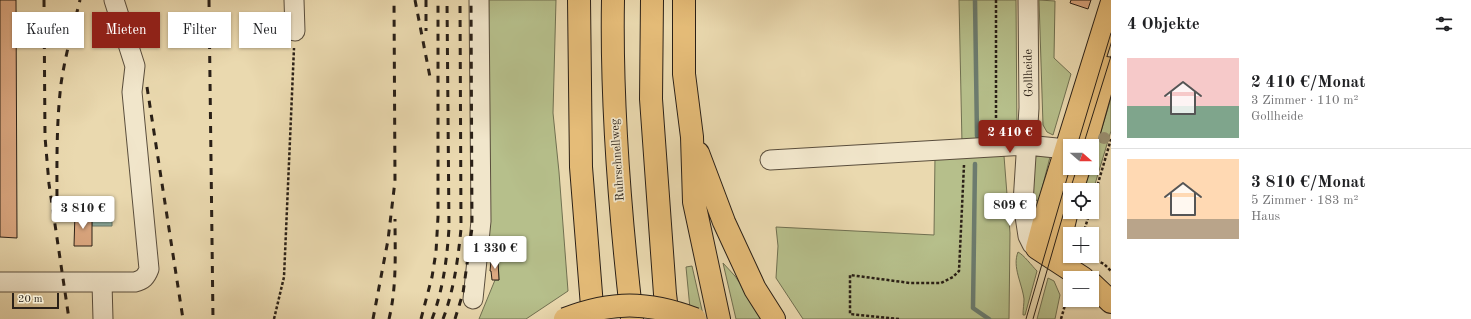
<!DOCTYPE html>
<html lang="de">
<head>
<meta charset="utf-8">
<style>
	:root { --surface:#fff; --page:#f6f6f6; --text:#202124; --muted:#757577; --line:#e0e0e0; --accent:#8f2418 }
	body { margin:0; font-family:"Old Standard TT",serif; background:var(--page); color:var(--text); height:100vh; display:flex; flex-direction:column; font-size:15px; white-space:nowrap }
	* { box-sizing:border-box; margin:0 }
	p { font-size:13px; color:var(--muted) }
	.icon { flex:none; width:22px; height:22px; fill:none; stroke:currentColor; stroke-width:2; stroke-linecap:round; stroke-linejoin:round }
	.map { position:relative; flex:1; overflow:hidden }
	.drawer { display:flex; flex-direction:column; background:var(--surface); width:360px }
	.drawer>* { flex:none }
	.banner { position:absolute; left:12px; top:12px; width:380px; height:36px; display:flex; gap:8px }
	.needle { width:26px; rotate:110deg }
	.buttons { position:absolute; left:1063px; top:139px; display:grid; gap:8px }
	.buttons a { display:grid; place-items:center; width:36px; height:36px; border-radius:0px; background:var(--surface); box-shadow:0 1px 3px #0004; font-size:20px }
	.scale { position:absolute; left:12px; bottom:10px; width:47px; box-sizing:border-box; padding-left:4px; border:2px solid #2a2017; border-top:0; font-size:11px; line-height:14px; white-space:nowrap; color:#2a2017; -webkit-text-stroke:3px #f1e6cb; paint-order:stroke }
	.price { position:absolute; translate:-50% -34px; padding:0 9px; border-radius:4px; background:#fff; color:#222; font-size:13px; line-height:26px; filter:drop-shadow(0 1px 2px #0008) }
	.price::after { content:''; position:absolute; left:50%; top:24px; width:12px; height:9px; margin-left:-6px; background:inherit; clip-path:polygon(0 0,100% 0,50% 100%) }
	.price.on { background:var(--accent); color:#fff }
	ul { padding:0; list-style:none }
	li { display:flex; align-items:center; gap:12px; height:100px; padding:0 16px }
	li+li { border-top:1px solid var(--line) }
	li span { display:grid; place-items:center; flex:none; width:112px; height:80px; border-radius:0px; color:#555 }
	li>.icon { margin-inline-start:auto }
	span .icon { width:48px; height:48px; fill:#fffc; stroke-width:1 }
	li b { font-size:17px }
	h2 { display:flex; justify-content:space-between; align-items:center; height:48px; padding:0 16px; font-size:17px }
	.pill { padding:0 14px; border-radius:0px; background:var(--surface); box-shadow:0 1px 3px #0004; font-size:14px; line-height:36px }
	.pill.on { background:var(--accent); color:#fff }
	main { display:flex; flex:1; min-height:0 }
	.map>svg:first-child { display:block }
	.green { fill:#b6bf8b; stroke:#707051 }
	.water { fill:#98baaa; stroke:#6c7c6f }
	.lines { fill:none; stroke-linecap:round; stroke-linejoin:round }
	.stream { stroke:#6c7c6f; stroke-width:4.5 }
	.building { fill:#dca881; stroke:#2a2017 }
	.minor-casing { stroke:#5a4e3d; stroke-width:21 }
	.major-casing { stroke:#2a2017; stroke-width:24 }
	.highway-casing { stroke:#2a2017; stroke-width:24 }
	.path { stroke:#2a2017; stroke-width:2.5; stroke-dasharray:3 2; stroke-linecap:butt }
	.minor { stroke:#f1e6cb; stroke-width:19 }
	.major { stroke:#e5bc78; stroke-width:22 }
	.highway { stroke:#e5bc78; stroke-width:22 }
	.tram { stroke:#2a2017; stroke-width:1 }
	.rail { stroke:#2a2017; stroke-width:3; stroke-dasharray:7 7; stroke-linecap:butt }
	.highway-bridge-casing { stroke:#2a2017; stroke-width:24; stroke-linecap:butt }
	.highway-bridge { stroke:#e5bc78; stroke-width:22 }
	.tree { fill:#988e6f }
	.labels { text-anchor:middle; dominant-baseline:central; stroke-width:3.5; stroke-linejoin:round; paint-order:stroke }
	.street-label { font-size:12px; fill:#2a2017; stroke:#f1e6cb }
</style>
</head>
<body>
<main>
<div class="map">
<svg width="1111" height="319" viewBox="0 0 1111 319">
	<rect width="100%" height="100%" fill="#ead9af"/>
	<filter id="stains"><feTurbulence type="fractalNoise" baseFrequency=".005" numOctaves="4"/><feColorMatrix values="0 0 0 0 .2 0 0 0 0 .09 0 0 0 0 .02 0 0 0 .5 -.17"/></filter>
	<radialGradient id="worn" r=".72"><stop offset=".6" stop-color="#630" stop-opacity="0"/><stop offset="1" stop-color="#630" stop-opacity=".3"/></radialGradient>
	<path class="green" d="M 489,0 L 556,0 L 553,113 L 559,172 L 568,291 L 526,319 L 479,319 L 495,280 L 499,280 L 498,261 L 486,261 Z
		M 959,0 L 1016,0 L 1017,137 L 962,144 Z
		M 1039,0 L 1055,1 L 1054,58 L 1071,74 L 1053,135 L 1047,132 L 1043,125 Z
		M 1111,98 L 1111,131 L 1092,194 L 1092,190 L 1084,190 L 1090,168 L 1092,168 L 1092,162 Z
		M 935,156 L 1004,156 L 1010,233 L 1009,319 L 803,319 L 776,278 L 778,246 L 776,227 L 934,235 Z
		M 1036,156 L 1050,157 L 1039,200 L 1037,201 C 1030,194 1033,166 1036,156 Z
		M 1018,252 C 1024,255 1032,266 1037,271 L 1025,315 L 1023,315 C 1023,309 1024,304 1024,299 C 1022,283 1012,267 1018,252 Z
		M 723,263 L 735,276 L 764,319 L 736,319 Z
		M 692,266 L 704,319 L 691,319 L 686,267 Z
		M 1048,278 L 1054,281 L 1060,295 L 1055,319 L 1037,319 Z"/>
	<path class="water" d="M 92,213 L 112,213 L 112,226 L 92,226 Z"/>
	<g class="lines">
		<path class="stream" d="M 975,0 L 977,136
			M 975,164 L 973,308 L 989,319"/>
	</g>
	<path class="building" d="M 0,0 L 16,0 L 17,238 L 0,237 Z
		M 1071,0 L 1091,0 L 1088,9 L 1070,3 Z
		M 75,213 L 92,213 L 92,246 L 74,246 Z
		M 491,261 L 498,261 L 499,280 L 492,280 L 491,271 L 490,271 Z"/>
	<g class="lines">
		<defs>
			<path id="minor" d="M 294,0 L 295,31
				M 1028,0 L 1029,108 L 1023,203 L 1028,236 L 1032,244 L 1037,248
				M 770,160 L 1027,145 L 1066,149
				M 0,282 L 135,282 C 143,280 146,277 149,269 L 132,92 L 135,66 L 114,0
				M 102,283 L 103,319
				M 473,299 L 481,221 L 479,0"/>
			<path id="major" d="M 1085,146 L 1107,68
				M 1072,190 L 1079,168
				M 1059,262 L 1061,236 L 1070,199
				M 1083,278 L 1037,248 L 1047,210 L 1111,5
				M 1092,284 L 1111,302"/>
			<path id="highway" d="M 579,0 L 581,167 L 593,319
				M 613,0 C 611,106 620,214 632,319
				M 652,0 L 651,99 L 665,294 L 668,319
				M 684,0 L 684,74 L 692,137 L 694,202 L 719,319
				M 698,153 L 724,222 L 755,289 L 774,319"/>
		</defs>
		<use href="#minor" class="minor-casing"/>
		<use href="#major" class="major-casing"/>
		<use href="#highway" class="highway-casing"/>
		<path class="path" d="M 996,0 L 996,130
			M 1092,204 L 1111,139
			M 1083,234 L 1090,212
			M 1087,256 L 1104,264 L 1111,271
			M 274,319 L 284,277 L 294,48
			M 899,319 L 850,314 L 850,275 L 910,283 L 941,283 L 953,277 L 959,271 L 964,165
			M 1061,319 L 1069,291"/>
		<use href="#minor" class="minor"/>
		<use href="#major" class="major"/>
		<use href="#highway" class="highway"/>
		<path class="tram" d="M 1077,146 L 1111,33
			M 1083,146 L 1111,56
			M 1070,190 L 1077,168
			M 1026,319 L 1070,168
			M 1033,319 L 1070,191"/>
		<path class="rail" d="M 44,0 L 45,137 L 49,184 L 69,319
			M 209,0 L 213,319
			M 415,0 L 430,77
			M 426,0 L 426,31
			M 147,87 L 183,319
			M 57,210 C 57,168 56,126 61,84 C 65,56 73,28 80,0
			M 373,319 L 388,240 L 395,181 L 394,0
			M 389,319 C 397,286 395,252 395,219
			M 421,319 L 432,277 L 436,252 L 438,217 L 438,0
			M 432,319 C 443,290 447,259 449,228 L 447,0
			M 443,319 C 454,290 458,259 461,229 L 460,0
			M 455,319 L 463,293 L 472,228 L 471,0"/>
		<defs>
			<path id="highway-bridge" d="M 565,319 C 612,301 647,301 695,319"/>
		</defs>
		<use href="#highway-bridge" class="highway-bridge-casing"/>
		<use href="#highway-bridge" class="highway-bridge"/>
	</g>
	<circle class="tree" cx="1104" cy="138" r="6"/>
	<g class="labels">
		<g class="street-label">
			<text transform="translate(1029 73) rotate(-91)">Gollheide</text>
			<text transform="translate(618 160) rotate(-94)">Ruhrschnellweg</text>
		</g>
	</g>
	<rect width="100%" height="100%" filter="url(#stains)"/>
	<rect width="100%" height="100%" fill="url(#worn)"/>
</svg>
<div class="buttons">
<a><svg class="needle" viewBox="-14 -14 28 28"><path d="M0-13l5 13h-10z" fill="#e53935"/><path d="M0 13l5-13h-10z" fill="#757577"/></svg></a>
<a><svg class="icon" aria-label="locate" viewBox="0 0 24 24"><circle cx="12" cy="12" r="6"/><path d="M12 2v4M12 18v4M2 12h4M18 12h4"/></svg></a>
<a>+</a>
<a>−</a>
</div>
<div class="scale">20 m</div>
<b class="price on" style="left:1010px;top:154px">2 410 €</b>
<b class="price" style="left:1010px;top:227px">809 €</b>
<b class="price" style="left:83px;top:230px">3 810 €</b>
<b class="price" style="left:495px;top:270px">1 330 €</b>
<div class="banner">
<a class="pill">Kaufen</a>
<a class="pill on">Mieten</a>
<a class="pill">Filter</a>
<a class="pill">Neu</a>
</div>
</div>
<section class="drawer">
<h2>4 Objekte<svg class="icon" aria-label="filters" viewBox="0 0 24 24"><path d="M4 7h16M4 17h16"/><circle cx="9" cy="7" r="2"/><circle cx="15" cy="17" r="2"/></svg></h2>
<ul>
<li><span style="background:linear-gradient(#f6c9c9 60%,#7fa58c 0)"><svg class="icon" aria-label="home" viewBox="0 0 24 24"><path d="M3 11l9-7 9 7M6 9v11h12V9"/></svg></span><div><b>2 410 €/Monat</b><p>3 Zimmer · 110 m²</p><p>Gollheide</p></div></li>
<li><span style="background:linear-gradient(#ffd9b3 75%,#b9a48a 0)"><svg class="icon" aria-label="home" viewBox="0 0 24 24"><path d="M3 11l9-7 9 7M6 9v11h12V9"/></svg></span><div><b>3 810 €/Monat</b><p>5 Zimmer · 183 m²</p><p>Haus</p></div></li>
</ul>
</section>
</main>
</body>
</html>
